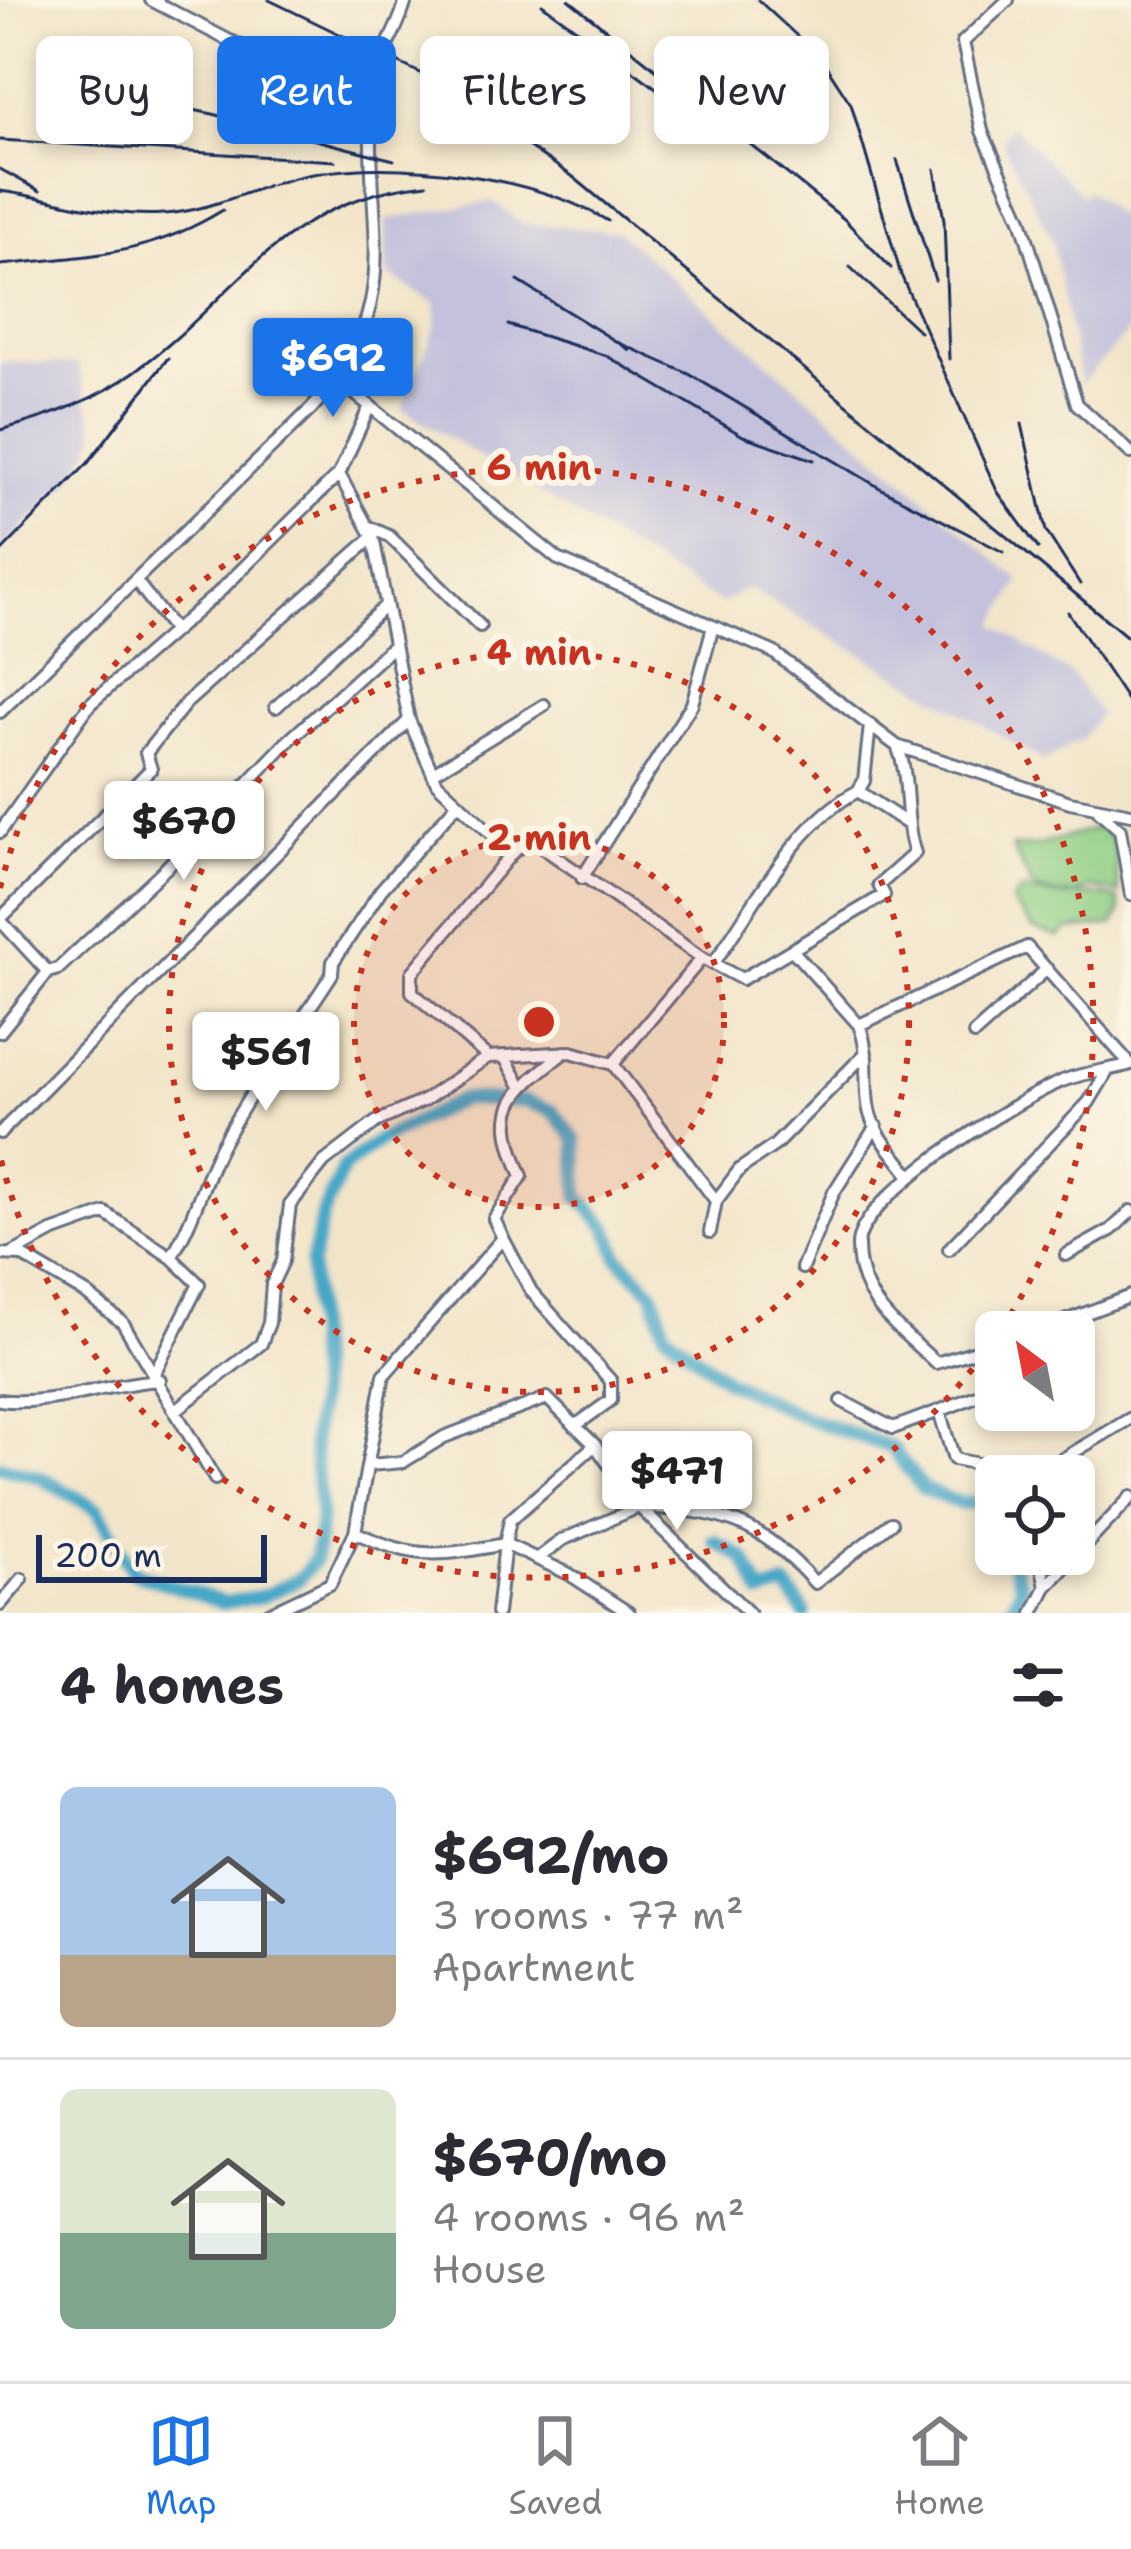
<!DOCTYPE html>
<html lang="en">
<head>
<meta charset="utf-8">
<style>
	:root { --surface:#fff; --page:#f7f7f7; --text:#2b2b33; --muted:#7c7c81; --line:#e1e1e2; --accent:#1a73e8 }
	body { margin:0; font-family:"Shantell Sans",sans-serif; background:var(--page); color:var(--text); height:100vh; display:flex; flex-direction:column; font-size:45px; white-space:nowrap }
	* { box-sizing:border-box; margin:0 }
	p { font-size:39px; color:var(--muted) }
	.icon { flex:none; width:66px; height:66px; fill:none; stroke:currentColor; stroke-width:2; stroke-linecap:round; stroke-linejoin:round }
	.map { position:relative; height:1613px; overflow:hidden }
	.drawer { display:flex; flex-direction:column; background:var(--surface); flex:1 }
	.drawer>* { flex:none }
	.hud { position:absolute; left:36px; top:36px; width:1059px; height:108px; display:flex; gap:24px }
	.needle { width:78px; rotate:328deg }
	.controls { position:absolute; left:975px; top:1311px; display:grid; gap:24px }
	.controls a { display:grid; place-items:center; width:120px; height:120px; border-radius:18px; background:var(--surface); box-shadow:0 6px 18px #0003; font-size:60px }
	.scale { position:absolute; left:36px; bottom:30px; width:231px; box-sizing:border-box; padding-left:12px; border:6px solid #1b2f5e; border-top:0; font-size:33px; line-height:42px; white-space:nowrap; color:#1b2f5e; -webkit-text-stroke:9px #fcf5e5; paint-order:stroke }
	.price { position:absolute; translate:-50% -102px; padding:0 27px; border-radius:12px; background:#fff; color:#222; font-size:39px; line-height:78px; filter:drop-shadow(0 3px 6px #0008) }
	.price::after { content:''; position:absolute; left:50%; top:72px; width:36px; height:27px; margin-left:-18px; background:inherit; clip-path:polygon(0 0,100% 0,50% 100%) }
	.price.current { background:var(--accent); color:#fff }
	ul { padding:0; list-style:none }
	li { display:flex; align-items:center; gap:36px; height:300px; padding:0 60px }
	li+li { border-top:3px solid var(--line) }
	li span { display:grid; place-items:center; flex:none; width:336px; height:240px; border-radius:18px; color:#555 }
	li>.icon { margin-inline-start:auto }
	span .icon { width:144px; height:144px; fill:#fffc; stroke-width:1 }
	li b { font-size:51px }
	h2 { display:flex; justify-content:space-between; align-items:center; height:144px; padding:0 60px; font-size:51px }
	.chip { padding:0 42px; border-radius:18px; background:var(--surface); box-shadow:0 6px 18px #0003; font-size:42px; line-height:108px }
	.chip.current { background:var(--accent); color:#fff }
	.menu { display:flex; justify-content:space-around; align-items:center; height:168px; border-top:3px solid var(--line); background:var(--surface); font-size:33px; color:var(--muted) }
	.menu a { display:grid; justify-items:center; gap:6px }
	.menu .current { color:var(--accent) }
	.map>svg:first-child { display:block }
	.industrial { fill:#c3c1db }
	.green { fill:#92d086; stroke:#568072; stroke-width:3 }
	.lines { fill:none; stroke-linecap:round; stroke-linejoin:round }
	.river { stroke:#47a7c7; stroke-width:14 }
	.minor-casing { stroke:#666f83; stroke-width:16 }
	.minor { stroke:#fff; stroke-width:10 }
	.rail { stroke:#1b2f5e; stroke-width:3 }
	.ring { fill:none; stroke:#c8321e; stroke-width:6; stroke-dasharray:6 12 }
	.centre { fill:#c8321e; stroke:#fcf5e5; stroke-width:6 }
	.ring-label { font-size:36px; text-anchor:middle; font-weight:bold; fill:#c8321e; stroke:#fcf5e5; stroke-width:12; stroke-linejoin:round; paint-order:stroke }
</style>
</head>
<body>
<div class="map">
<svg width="1131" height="1613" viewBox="0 0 1131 1613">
	<rect width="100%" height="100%" fill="#fcf5e5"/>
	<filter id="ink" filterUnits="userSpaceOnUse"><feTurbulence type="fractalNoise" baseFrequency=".00833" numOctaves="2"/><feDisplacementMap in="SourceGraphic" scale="24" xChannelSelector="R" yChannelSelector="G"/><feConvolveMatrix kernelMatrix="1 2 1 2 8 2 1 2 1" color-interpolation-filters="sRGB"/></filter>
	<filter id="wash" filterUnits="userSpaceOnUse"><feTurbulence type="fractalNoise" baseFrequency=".004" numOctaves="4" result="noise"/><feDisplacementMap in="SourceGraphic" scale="48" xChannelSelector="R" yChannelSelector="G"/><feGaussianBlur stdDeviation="2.7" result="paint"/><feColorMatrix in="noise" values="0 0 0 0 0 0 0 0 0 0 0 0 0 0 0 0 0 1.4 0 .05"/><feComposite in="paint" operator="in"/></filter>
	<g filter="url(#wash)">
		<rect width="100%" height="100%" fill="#f2e5c9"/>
		<path class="industrial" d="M 1011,125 L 1083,196 L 1088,191 L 1131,227 L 1131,328 L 1081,384 L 1052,239 L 1002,141 Z
			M 493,201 L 520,223 L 617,231 L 1020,581 L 995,625 L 1073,676 L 1100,714 L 1083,738 L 1044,761 L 747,587 L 722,604 L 402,409 L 436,325 L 436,304 L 388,275 L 386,220 Z
			M 0,362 L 78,364 L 96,436 L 73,479 L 0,549 Z"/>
		<path class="green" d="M 1104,826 L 1114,844 L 1119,893 L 1090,888 L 1067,897 L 1034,889 L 1012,847 L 1036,846 Z
			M 1021,890 C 1060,900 1083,890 1118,899 L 1120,912 L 1113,925 L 1067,930 L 1059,937 L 1033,929 L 1012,902 Z"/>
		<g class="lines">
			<path class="river" d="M 0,1466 L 39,1477 L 97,1509 L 133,1572 L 224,1603 L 263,1596 L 298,1580 L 315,1560 L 321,1519 L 313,1442 L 318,1396 L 311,1265 L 322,1216 L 343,1168 L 379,1140 L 462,1099 L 524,1101 L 553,1111 L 576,1140 L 579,1197 L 607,1227 L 619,1258 L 653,1292 L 665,1332 L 728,1381 L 801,1416 L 892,1448 L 923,1489 L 962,1504 L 990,1501 L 996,1516
				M 714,1541 L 744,1558 L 761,1594 L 786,1586 L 805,1613
				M 1010,1554 L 1021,1586 L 1010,1613"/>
		</g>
	</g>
	<g filter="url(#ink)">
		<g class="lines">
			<defs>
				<path id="minor" d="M 151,0 L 230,41 L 373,101
					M 1008,0 L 963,42 L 982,131 L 1021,219 L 1077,404 L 1131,453
					M 338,380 L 558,559 L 773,652 L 897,746 L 1070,802 L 1131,814
					M 368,410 L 339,474 L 373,537 L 409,720 L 437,783 L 512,853 L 530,839 L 702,958
					M 367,526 L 389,536 L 480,626
					M 136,581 L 173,629
					M 276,707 L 384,607
					M 0,712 L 312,408 C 415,299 358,215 374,86 C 377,56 399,30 406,0
					M 870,725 L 864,781 L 858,791 L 905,822
					M 433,773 L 544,705
					M 1099,811 L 1120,830 L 1131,895
					M 0,832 L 90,704 L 218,593 L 339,474
					M 512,853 L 412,973 L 412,992 L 488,1057 L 571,1052 L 613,1064
					M 582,878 L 692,704 L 712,630
					M 0,919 L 151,769 L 146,753 L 186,703 L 373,537
					M 0,920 L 48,972
					M 793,951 L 859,1025 C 871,1053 863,1081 869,1110 C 874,1134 895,1155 910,1175
					M 713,964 C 754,907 794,824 858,791
					M 859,1025 L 1027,947 L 1130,1064
					M 0,1032 L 48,972 L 58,969 L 166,868 L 286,743 L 391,648
					M 974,1034 L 1047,969
					M 504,1056 L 521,1086
					M 0,1133 L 409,720
					M 716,1201 L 740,1169 L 775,1145 L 866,1053
					M 710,1232 L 716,1201 L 613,1064 L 702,958 L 742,979 L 884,895 L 879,885 L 915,853 C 903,819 911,777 897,746
					M 503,1238 L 531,1291 L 611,1381 L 611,1400 L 575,1426
					M 949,1249 L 1089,1102 L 1107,1072
					M 0,1254 L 21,1255 L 87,1294 L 123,1323 L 215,1479
					M 11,1254 L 52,1232 L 105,1213 L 171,1257 C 194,1221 202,1183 221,1146 C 253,1086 295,1032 332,974 L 333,962 L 381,890 L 458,803
					M 1066,1255 L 1111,1230 L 1131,1211
					M 802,1268 L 834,1192 L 876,1126
					M 1036,1332 L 1131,1296
					M 996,1345 L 936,1363 C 900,1328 858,1302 858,1246 C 857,1197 1016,1101 1060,1082 C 1082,1072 1108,1071 1131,1064
					M 154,1374 L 199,1284 L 171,1257
					M 996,1388 L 939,1411 L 954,1459 L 988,1466 L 996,1477
					M 0,1400 C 50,1407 107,1383 160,1380
					M 842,1401 L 893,1428 L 939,1411
					M 176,1410 L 261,1344 L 269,1323 L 272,1284 L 283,1261 L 290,1205 L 324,1162 L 376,1122 L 425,1100 L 488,1057
					M 595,1445 L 510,1520 L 505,1544 L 569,1574 L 629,1613
					M 369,1465 L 403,1462 L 444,1437 L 547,1398 L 595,1445 L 639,1507 C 722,1511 759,1520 815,1583 L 891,1523
					M 1034,1476 L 1131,1418
					M 355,1532 L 384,1375 L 503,1238 L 494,1219 L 522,1176 C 493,1108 509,1095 565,1052
					M 537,1559 L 562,1540 L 639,1507 L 749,1613
					M 1046,1587 L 1131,1497
					M 0,1605 L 22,1579
					M 269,1613 L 330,1584 L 355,1532 C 415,1561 441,1556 505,1544 L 497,1613
					M 1033,1613 L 1046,1587 L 1039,1554"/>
			</defs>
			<use href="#minor" class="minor-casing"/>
			<use href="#minor" class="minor"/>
			<path class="rail" d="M 269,0 L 420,73 L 572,176 L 1131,640
				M 569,0 L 844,219 L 891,268
				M 758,0 L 821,58 L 851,104 L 901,275 L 997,491 L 1038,548
				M 542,4 L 682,107
				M 52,66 L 104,78
				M 78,87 L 213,114 L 394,160
				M 122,124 L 187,135
				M 0,140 L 335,161
				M 897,160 L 935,280
				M 0,169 L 40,191
				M 935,169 L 944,220 L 949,359
				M 0,191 C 54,198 108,218 163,214 C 215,211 263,182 313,174 C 400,159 532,176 608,221
				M 0,265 C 87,255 145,258 223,210
				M 850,267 L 920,332
				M 518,281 L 630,350
				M 508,325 L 607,356 L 743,436 L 814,460
				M 617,342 L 689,374 L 880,488 L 1003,552
				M 1022,424 L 1046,531 L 1080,584
				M 0,430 C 46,418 96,400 134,372 C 243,293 278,200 427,184
				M 0,553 L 88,463 L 168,358
				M 1068,612 L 1131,706"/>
		</g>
	</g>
	<circle cx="539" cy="1022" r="185" fill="#c8321e" fill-opacity=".12"/>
	<g class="ring">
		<circle cx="539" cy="1022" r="185"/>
		<circle cx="539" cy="1022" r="370"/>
		<path d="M994 1340A555 555 0 0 1 0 1156M0 888A555 555 0 1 1 1002 1328"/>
	</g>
	<circle cx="539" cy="1022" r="18" class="centre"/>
	<g class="ring-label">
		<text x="539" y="480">6 min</text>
		<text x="539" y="665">4 min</text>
		<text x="539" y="850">2 min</text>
	</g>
</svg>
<div class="controls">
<a><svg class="needle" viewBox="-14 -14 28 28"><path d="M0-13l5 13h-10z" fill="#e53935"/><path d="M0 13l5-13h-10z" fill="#7c7c81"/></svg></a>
<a><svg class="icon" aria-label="locate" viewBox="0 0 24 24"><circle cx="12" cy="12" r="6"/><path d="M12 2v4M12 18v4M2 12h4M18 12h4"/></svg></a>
</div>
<div class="scale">200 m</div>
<b class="price current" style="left:333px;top:420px">$692</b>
<b class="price" style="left:184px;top:883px">$670</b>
<b class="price" style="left:266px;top:1114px">$561</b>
<b class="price" style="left:677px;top:1533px">$471</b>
<div class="hud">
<a class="chip">Buy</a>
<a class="chip current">Rent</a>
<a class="chip">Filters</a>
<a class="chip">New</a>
</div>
</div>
<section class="drawer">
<h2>4 homes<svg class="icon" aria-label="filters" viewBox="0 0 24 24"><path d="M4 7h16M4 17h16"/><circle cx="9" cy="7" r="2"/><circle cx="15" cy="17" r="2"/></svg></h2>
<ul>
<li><span style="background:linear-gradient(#a9c7e8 70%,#b9a48a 0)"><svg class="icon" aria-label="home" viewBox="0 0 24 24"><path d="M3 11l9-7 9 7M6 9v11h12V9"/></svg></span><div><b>$692/mo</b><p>3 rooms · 77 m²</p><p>Apartment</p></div></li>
<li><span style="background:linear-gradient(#dfe7d0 60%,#7fa58c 0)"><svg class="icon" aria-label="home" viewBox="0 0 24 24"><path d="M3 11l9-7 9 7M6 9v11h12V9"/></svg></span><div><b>$670/mo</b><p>4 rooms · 96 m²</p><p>House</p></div></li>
</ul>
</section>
<nav class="menu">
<a class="current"><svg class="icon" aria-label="map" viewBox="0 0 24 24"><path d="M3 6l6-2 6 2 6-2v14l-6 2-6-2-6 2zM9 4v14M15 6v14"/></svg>Map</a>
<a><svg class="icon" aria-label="saved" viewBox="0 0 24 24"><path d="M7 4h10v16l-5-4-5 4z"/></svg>Saved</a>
<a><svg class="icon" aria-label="home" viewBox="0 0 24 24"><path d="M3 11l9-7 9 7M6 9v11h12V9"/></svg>Home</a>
</nav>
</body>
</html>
